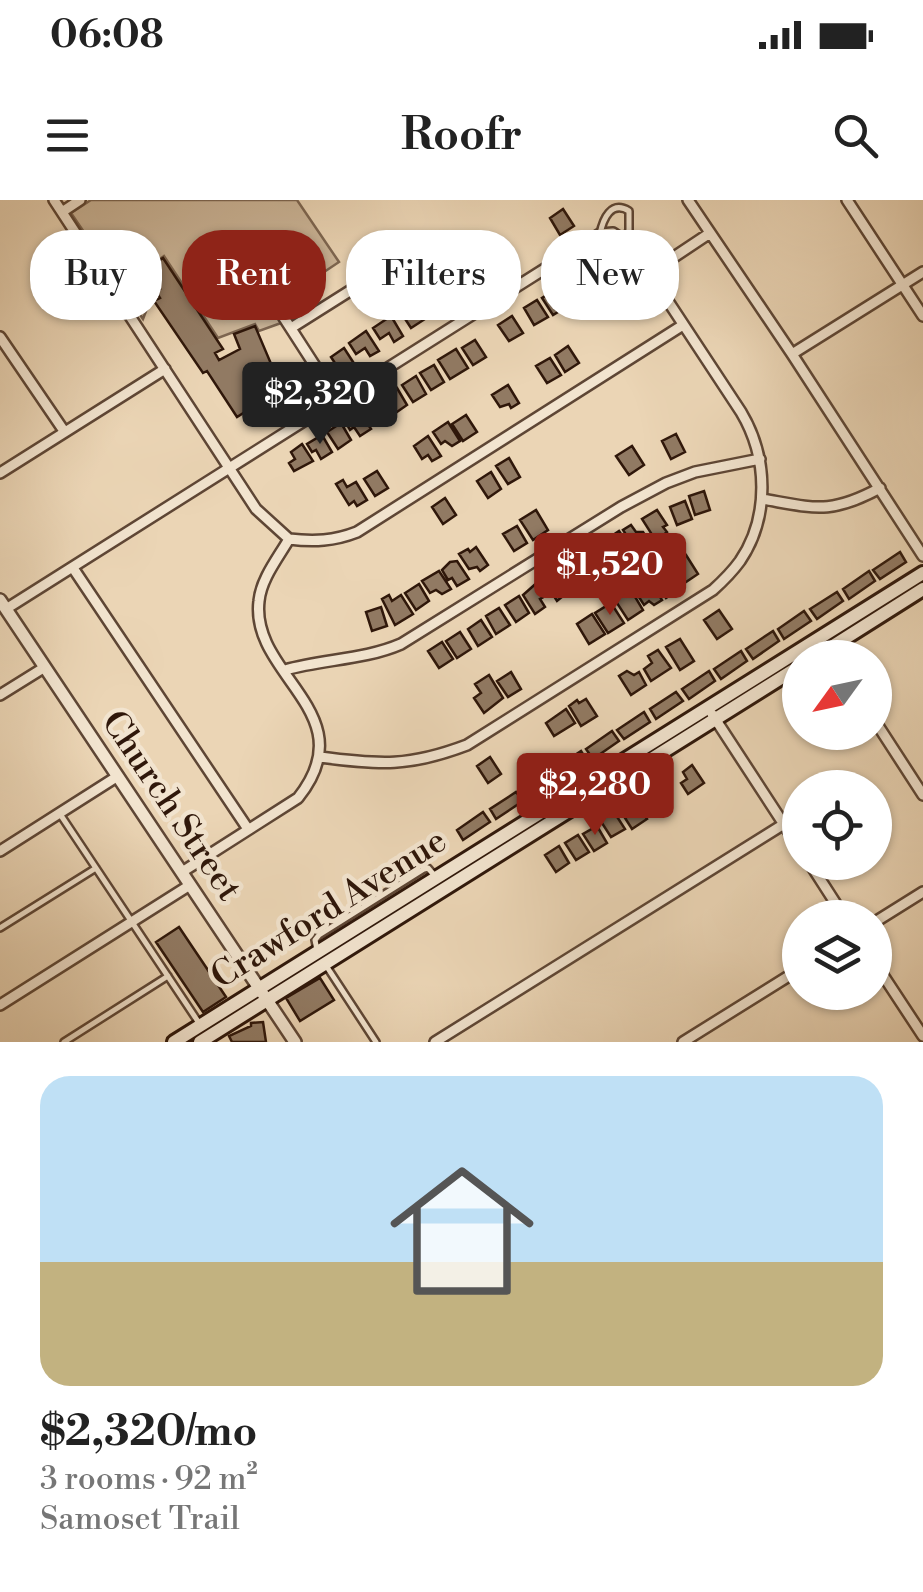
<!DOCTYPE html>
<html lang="en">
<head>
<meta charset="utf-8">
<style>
	:root { --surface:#fff; --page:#f6f6f6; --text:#222; --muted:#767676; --accent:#8f2418 }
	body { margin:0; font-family:"Libre Bodoni",serif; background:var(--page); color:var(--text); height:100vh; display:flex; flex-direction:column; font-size:38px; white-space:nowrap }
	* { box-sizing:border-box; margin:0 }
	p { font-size:32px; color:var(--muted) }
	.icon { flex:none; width:55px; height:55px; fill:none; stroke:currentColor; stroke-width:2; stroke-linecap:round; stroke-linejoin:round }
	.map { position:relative; height:842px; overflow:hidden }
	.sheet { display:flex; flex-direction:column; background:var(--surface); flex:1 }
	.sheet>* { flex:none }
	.guide { position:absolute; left:30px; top:30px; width:865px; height:90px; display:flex; gap:20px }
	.needle { width:65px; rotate:237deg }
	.fabs { position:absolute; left:782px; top:440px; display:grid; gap:20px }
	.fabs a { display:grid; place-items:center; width:110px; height:110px; border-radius:50%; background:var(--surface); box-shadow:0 2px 8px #0004; font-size:50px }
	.price { position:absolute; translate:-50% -85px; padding:0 22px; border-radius:10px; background:var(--accent); color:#fff; font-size:32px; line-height:65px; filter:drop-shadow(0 2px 5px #0008) }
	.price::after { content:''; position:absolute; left:50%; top:60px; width:30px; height:22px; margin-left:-15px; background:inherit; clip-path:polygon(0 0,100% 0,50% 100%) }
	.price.current { background:#222; color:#fff }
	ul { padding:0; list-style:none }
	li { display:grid; align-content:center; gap:20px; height:530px; padding:0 40px }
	li span { display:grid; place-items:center; height:310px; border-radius:30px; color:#555 }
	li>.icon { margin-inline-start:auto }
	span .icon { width:180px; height:180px; fill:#fffc; stroke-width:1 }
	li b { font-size:42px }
	.pill { padding:0 35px; border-radius:40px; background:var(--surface); box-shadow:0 2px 8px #0004; font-size:35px; line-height:90px }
	.pill.current { background:var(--accent); color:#fff }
	.status { display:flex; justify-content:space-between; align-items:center; height:70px; padding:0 50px; background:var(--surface); direction:ltr }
	.status svg { height:28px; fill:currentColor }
	header { display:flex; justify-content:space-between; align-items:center; height:130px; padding:0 40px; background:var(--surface); font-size:45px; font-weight:600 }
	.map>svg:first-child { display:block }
	.green { fill:#cbb598; stroke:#7d6651; stroke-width:2.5 }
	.building { fill:#917a63; stroke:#2f170a; stroke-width:2.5 }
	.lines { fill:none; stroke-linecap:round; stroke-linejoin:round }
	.service-casing { stroke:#5e4635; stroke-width:10 }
	.minor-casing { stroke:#5e4635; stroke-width:14 }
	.tertiary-casing { stroke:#5e4635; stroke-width:16 }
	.secondary-casing { stroke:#2f170a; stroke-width:18 }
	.service { stroke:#f2e4cf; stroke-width:5 }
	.minor { stroke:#f2e4cf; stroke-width:9 }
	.tertiary { stroke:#f2e4cf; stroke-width:11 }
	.secondary { stroke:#f2e4cf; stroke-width:12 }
	.labels { text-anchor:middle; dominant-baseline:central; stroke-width:9; stroke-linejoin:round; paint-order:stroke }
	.street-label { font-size:35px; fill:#2f170a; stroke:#f2e4cf }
</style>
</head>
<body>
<div class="status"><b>06:08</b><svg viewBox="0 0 49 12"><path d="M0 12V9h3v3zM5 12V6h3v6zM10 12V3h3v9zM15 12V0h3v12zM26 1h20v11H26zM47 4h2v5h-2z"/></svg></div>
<header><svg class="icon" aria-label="menu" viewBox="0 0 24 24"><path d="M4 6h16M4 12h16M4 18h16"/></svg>Roofr<svg class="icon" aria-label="search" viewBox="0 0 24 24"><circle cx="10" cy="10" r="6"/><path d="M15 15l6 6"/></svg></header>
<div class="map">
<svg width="923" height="842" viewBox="0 0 923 842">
	<rect width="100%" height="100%" fill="#ebd5b5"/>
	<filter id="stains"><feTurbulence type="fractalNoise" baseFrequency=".002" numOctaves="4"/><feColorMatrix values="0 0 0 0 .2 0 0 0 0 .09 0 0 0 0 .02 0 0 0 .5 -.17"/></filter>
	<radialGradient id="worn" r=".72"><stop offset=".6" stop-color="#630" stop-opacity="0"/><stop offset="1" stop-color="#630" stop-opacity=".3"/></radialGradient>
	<path class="green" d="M 91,0 L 297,0 L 339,62 L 272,107 L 281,123 L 259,131 L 255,124 L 218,138 L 164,56 L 143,71 L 154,90 L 143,119 L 71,13 Z"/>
	<path class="building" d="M 563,9 L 574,26 L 560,35 L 550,18 Z
		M 614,52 L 631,79 L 621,86 L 617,78 L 614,80 L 601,60 Z
		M 163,58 L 223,149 L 215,153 L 219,160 L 240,149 L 234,134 L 255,126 L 280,185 L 262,192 L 264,200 L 237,217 L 207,171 L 203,173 L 154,101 L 160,98 L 156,92 L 160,89 L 146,69 Z
		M 592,66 L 603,83 L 589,92 L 579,75 Z
		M 454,77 L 465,94 L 452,103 L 441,86 Z
		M 575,77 L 586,94 L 573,102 L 562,85 Z
		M 434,90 L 444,107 L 431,116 L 420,99 Z
		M 555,90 L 566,107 L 553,115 L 542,98 Z
		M 537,100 L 548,117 L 534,125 L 524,108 Z
		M 414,102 L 425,119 L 411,128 L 400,111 Z
		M 391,116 L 403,136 L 394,142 L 389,133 L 380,139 L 373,128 Z
		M 512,116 L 523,133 L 509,141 L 498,125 Z
		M 366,131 L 379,151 L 370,156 L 365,148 L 356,154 L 349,143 Z
		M 475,140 L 486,157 L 473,165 L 462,148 Z
		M 568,146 L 579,163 L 565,172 L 555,155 Z
		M 344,148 L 355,165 L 342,174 L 331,157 Z
		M 456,149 L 468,168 L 450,179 L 438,160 Z
		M 550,158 L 561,175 L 547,183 L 536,166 Z
		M 434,165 L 444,182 L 431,190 L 420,173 Z
		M 416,176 L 426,194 L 413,202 L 402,185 Z
		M 508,185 L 519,203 L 511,208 L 509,204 L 500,207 L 492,195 Z
		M 397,188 L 407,205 L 394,214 L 383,197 Z
		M 378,200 L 389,217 L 376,225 L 365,208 Z
		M 359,211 L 371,229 L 360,236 L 354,227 L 350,230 L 345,221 Z
		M 466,215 L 477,232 L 463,241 L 452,224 Z
		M 448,222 L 460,241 L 452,246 L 445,241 L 441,244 L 433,232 Z
		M 341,223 L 351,240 L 338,249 L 327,232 Z
		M 676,234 L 685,252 L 671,259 L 662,241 Z
		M 322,235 L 332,252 L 321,259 L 316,250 L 312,252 L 307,244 Z
		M 428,236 L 441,256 L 432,261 L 428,255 L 422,259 L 414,246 Z
		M 302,244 L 313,261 L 294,271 L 289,263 L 295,259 L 291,252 Z
		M 632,246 L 644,265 L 629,275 L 616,256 Z
		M 509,258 L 520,277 L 508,284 L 496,266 Z
		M 377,271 L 388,288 L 375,296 L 364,279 Z
		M 491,272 L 501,289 L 488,298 L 477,281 Z
		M 343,280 L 347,287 L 356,282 L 367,300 L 357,306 L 354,301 L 349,305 L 336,284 Z
		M 704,291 L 710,310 L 695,315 L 689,296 Z
		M 445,298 L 456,315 L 443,324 L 432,307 Z
		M 685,301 L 692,319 L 677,325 L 670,307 Z
		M 536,310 L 548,330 L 533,340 L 520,320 Z
		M 657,310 L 667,325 L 663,327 L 667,332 L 656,341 L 642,319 Z
		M 631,325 L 636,332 L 643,332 L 650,343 L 645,347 L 647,350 L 639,355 L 623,330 Z
		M 517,326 L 527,343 L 514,351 L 503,334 Z
		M 619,331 L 629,346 L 625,348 L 629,353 L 618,362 L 604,341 Z
		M 476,347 L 488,365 L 480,371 L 477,367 L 469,369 L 459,354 L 468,349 L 470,352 Z
		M 597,347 L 602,355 L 605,352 L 612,364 L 604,371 L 598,372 L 586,354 Z
		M 900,352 L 906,362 L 880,379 L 873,370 Z
		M 582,355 L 594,375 L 579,385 L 566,365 Z
		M 686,355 L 698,374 L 683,384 L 670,365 Z
		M 457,361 L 469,379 L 457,386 L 452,378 L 448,380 L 442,370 L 450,362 Z
		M 668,368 L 681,388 L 666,398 L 653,378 Z
		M 558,369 L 568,384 L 564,386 L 568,392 L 557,401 L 543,379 Z
		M 439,371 L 451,389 L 442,394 L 436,390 L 430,393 L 422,381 Z
		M 869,371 L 875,381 L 849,399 L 843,389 Z
		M 540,380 L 549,394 L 540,399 L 545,407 L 535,414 L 523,395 Z
		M 419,384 L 429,401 L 416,410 L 405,393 Z
		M 652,384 L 662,400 L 654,405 L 649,401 L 644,405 L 637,394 Z
		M 631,390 L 643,410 L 628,420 L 615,400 Z
		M 837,392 L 843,401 L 817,419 L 810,409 Z
		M 389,395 L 392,401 L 401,395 L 413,414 L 395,425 L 382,399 Z
		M 519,396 L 529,413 L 516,422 L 505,405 Z
		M 611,403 L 624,423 L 608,433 L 595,413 Z
		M 381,407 L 387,426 L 372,431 L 366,412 Z
		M 499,408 L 510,425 L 496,434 L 486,416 Z
		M 719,410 L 732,429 L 717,439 L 704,420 Z
		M 804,411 L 811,421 L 784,439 L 778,429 Z
		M 592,414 L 605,434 L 589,444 L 577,424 Z
		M 481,420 L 492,437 L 478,446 L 468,429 Z
		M 773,431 L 779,441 L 753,459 L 746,449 Z
		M 460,432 L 471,449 L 457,458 L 446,441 Z
		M 680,439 L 694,461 L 680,470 L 666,447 Z
		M 442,442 L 453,459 L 439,468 L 428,451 Z
		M 658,450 L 671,468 L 651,481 L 644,469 L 652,463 L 648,456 Z
		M 741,451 L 747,461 L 721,479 L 714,469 Z
		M 627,471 L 634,475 L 639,472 L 646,485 L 631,495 L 619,476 Z
		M 709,471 L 715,481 L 689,499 L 682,489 Z
		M 511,472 L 521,489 L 508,497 L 497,481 Z
		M 489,475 L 503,498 L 484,513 L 474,498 L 481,493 L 475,484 Z
		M 676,492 L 683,501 L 656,519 L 650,509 Z
		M 586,499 L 597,516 L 581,526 L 569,506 L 577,500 L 579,503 Z
		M 566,509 L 575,523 L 554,536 L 546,523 Z
		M 644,512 L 650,522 L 624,539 L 617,530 Z
		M 612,531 L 619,541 L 593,559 L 586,549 Z
		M 581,551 L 587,561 L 561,579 L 554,569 Z
		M 490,557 L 501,574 L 488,583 L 477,566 Z
		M 692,565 L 704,583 L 688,594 L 681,583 L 687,579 L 683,572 Z
		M 548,571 L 554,581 L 528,599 L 522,589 Z
		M 652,590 L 663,607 L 649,616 L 639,599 Z
		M 516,592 L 523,601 L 496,619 L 490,609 Z
		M 635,602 L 647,619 L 632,629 L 625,618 L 631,615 L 627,608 Z
		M 483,612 L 490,622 L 463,640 L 457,630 Z
		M 614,612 L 625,629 L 611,637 L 600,620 Z
		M 597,626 L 607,643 L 594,651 L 583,634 Z
		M 578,635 L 589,652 L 576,660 L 565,643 Z
		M 559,646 L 569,663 L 556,672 L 545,655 Z
		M 179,727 L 226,797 L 203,812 L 156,742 Z
		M 320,778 L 334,800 L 300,821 L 286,798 Z
		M 263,822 L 266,842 L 232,842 L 229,836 L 251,826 L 251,823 Z"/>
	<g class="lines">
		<defs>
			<path id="service" d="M 600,34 C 603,19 611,0 629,11 L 629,30 L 625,39
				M 60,614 L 199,823
				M 0,728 L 96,668
				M 317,750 L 315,740 L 319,735 L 424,669 L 428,668 L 434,675
				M 327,767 L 376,842
				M 64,842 L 168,776"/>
			<path id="minor" d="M 54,0 L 256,309 L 289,339
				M 688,0 L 792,154 L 923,356
				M 847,0 L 923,116
				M 62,12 L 80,0
				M 650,73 L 710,33
				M 277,107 L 337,200
				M 291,128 L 356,87
				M 0,137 L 64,231
				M 792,154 L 923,72
				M 0,273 L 165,169
				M 762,299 C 815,308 830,315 880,288
				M 289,339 C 314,342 334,341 357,332 L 683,125
				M 73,368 L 248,629
				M 6,409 L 600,34 L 613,33 L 631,45 L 741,212 C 768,257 770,317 740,361 C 732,372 723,381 713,390 L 467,545 C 409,567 380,565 320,557
				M 285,470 C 323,459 364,460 401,444 L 621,307 L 666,283 L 695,272 L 760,259
				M 0,495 L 45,467
				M 712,514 L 800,649
				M 875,521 L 923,595
				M 0,651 L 118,576
				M 809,662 L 845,718
				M 182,672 L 298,598 C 366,513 250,476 259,401 C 261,379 278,358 289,339
				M 875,722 L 923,692
				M 875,763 L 923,836
				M 0,805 L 190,685
				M 435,842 L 784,624
				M 683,842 L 800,769"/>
			<path id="tertiary" d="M 0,400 L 295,842"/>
			<path id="secondary" d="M 814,458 L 923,389
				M 174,842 L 923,373
				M 200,842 L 800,466"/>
		</defs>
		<use href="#service" class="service-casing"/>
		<use href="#minor" class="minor-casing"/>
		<use href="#tertiary" class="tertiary-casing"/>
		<use href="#secondary" class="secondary-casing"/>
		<use href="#service" class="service"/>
		<use href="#minor" class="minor"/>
		<use href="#tertiary" class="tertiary"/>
		<use href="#secondary" class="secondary"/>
	</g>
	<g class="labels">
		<g class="street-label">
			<text transform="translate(171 606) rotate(56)">Church Street</text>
			<text transform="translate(329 709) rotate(-32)">Crawford Avenue</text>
		</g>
	</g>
	<rect width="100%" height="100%" filter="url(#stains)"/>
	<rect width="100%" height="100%" fill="url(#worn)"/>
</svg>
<div class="fabs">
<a><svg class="needle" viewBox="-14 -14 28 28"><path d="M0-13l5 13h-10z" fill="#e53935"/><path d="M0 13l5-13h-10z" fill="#767676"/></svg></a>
<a><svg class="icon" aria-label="locate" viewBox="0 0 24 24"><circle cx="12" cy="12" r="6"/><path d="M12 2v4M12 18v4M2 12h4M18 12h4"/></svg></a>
<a><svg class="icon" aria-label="layers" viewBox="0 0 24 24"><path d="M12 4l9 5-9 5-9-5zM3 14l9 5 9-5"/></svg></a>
</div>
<b class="price current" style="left:320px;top:247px">$2,320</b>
<b class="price" style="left:610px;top:418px">$1,520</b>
<b class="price" style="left:595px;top:638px">$2,280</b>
<div class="guide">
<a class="pill">Buy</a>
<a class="pill current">Rent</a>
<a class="pill">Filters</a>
<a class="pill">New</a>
</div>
</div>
<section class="sheet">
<ul>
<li><span style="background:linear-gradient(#bfe0f5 60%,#c2b280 0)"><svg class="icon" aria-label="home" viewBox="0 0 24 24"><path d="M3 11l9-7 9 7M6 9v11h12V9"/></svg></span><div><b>$2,320/mo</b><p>3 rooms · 92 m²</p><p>Samoset Trail</p></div></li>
</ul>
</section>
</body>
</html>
